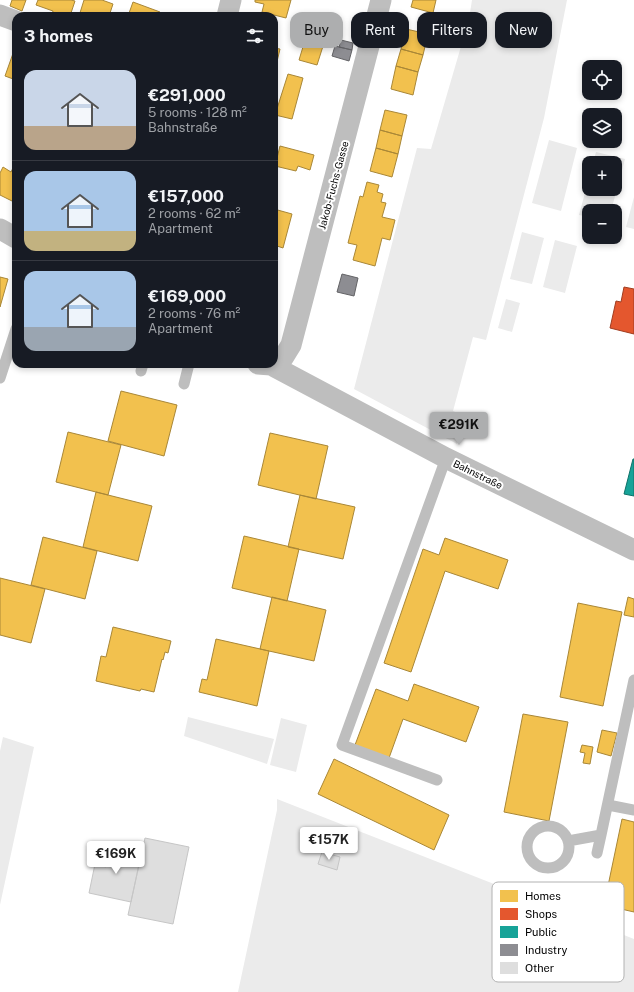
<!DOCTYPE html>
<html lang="en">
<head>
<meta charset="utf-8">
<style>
	:root { --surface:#171b24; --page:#20242c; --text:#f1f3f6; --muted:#9ea1a6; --line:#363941; --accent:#adaeaf }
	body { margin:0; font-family:"Public Sans",sans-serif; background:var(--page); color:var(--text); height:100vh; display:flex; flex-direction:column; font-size:15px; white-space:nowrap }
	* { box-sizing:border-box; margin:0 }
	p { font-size:13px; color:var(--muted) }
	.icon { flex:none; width:22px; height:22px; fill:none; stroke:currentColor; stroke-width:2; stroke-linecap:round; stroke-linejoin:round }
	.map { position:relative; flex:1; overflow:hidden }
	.details { position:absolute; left:12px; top:12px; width:266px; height:356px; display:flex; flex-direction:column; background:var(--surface); border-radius:12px; box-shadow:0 2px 6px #0003 }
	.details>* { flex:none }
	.banner { position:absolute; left:290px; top:12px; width:284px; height:36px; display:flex; gap:8px }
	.fabs { position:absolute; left:582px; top:60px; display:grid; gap:8px }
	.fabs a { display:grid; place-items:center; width:40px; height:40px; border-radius:8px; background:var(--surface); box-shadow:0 2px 6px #0003; font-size:20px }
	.price { position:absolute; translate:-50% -34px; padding:0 9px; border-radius:4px; background:#fff; color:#222; font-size:13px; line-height:26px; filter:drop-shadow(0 1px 2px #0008) }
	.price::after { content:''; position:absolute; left:50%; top:24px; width:12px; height:9px; margin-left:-6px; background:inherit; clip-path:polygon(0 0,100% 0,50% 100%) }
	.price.on { background:var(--accent); color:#111 }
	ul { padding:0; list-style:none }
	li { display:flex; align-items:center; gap:12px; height:100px; padding:0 12px }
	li+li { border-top:1px solid var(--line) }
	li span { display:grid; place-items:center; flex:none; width:112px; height:80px; border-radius:12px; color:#555 }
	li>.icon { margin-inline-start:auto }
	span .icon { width:48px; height:48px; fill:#fffc; stroke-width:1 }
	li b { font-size:17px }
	h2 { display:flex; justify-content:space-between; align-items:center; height:48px; padding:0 12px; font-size:17px }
	.tag { padding:0 14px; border-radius:12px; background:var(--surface); box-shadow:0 2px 6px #0003; font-size:14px; line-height:36px }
	.tag.on { background:var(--accent); color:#111 }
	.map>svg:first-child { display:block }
	.green { fill:#ebebeb }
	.homes { fill:#f2c14e; stroke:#a98737 }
	.shops { fill:#e4572e; stroke:#a03d20 }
	.public { fill:#17a398; stroke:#10726a }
	.industry { fill:#8d8d92; stroke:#636366 }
	.building { fill:#dedede; stroke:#c6c6c6 }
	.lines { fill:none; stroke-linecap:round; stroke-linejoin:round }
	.service { stroke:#bebebe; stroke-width:11 }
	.minor { stroke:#bebebe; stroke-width:21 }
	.labels { text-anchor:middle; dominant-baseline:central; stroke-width:4; stroke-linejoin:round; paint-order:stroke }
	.street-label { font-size:10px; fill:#000; stroke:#fff }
	.key { fill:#fff; stroke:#b2b2b2; stroke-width:1 }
	.key-label { font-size:11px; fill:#000 }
</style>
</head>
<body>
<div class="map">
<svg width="634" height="992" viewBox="0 0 634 992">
	<rect width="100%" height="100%" fill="#fff"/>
	<path class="green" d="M 472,0 L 567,0 L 544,118 L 486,340 L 473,337 L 453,411 L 466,417 L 457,444 L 354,389 L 417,148 L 431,149 L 469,19 Z
		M 549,140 L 577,148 L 561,211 L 532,203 Z
		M 596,152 L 625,159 L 611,211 L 589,211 L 589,217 L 579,215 L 589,178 L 589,189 L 615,189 L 615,163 L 593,163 Z
		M 634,197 L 634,229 L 626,227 Z
		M 522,232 L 544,238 L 532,284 L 510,279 Z
		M 555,240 L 577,246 L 565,293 L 543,287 Z
		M 506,299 L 520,303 L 512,332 L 498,328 Z
		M 188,717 L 274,739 L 267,764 L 184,736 Z
		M 281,718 L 307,725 L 296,772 L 270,765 Z
		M 3,737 L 34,747 L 0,905 L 0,751 Z
		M 277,799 L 634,939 L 634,992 L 238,992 L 277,810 Z"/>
	<path class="homes" d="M 12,0 L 26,0 L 22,11 L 10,6 Z
		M 38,0 L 71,0 L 75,1 L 70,16 L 52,16 L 53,11 L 36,5 Z
		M 84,0 L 102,0 L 113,4 L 109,16 L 79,16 Z
		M 255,0 L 291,0 L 286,18 L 262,12 L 264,4 L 255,2 Z
		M 413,0 L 436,0 L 433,13 L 411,7 Z
		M 133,2 L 160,12 L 159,16 L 128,16 Z
		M 304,23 L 330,31 L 326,44 L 301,36 Z
		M 406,29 L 428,34 L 423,55 L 401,49 Z
		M 306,37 L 324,43 L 317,65 L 299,60 Z
		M 16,45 L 16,80 L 5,76 Z
		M 274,48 L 280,49 L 274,74 Z
		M 401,49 L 423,55 L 418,72 L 396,66 Z
		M 396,66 L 418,72 L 413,95 L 391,89 Z
		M 288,74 L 303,78 L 292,119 L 275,115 Z
		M 385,110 L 407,115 L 402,136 L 380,130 Z
		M 380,130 L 402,136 L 398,154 L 376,148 Z
		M 280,146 L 314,155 L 310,170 L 298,166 L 296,171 L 275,166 Z
		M 376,148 L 398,154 L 392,177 L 370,171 Z
		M 16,162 L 16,203 L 0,195 L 0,173 L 3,167 L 11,172 Z
		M 367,182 L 379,185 L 377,192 L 383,194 L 381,202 L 386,203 L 382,217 L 395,220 L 390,240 L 382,238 L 375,266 L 353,260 L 357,245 L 348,243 L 360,196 L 363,197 Z
		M 274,209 L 292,214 L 283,248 L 274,245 Z
		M 0,277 L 8,279 L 0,307 Z
		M 121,391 L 177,405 L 164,456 L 108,441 Z
		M 68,432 L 121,445 L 108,495 L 56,482 Z
		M 270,433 L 328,446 L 316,499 L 258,485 Z
		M 96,492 L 152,506 L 138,561 L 83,547 Z
		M 300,495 L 355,507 L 343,559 L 288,547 Z
		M 244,536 L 299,549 L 287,601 L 232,588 Z
		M 43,537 L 97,551 L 85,599 L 31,585 Z
		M 445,538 L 508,560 L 498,589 L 445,571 L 411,672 L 384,663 L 423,549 L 439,555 Z
		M 0,578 L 45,589 L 31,643 L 0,635 Z
		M 272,597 L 326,610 L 314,661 L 260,649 Z
		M 628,597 L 634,599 L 634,617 L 624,615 Z
		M 578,603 L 622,612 L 603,706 L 560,697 Z
		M 113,627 L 171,641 L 168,653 L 165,652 L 163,660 L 162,659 L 154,692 L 141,689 L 140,691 L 96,681 L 101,656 L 106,657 Z
		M 216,639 L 269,651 L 257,706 L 199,692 L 202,679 L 207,680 Z
		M 414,684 L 479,707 L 466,742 L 403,719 L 389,758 L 355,745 L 376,689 L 408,701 Z
		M 523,714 L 568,722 L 549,821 L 504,812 Z
		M 602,730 L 617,733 L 611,756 L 597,752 Z
		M 582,745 L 593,747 L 590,764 L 583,763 L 585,753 L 580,752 Z
		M 334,759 L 449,815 L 434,850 L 318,794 Z
		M 622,819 L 634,822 L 634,912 L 604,905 Z"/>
	<path class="shops" d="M 624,287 L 634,289 L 634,334 L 610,328 L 616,301 L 621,302 Z"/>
	<path class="public" d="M 633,459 L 634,459 L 634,496 L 624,494 Z"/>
	<path class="industry" d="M 341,40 L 353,43 L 352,50 L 339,47 Z
		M 335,46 L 352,50 L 349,61 L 332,56 Z
		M 342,274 L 358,278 L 354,296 L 337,292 Z"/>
	<path class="building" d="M 145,838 L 189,847 L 173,924 L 128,915 Z
		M 111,842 L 132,847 L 129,863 L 139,864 L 131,902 L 89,893 L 95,864 L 106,867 Z
		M 322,852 L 340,857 L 337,870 L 318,864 Z"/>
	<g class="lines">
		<path class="service" d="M 141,371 L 143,364
			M 0,378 L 16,329
			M 184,384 L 189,364
			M 437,780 L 342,745 L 446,458
			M 608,805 L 634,810
			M527 847a21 21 0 1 1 42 0a21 21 0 1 1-42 0Z
			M 568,841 L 601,835 L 634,680
			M 597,853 L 601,835"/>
		<path class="minor" d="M 0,15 L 16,21
			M 227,16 L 231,0
			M 0,229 L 16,238
			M 274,363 L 283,358 L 291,345 L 381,0
			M 258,364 L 271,365 L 446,458 L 634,550"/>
	</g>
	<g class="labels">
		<g class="street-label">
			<text transform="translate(333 185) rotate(-75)">Jakob-Fuchs-Gasse</text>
			<text transform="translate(478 474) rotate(26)">Bahnstraße</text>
		</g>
	</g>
	<rect x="492" y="882" width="132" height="100" rx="6" class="key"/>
	<rect x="500" y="890" width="18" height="12" fill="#f2c14e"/>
	<rect x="500" y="908" width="18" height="12" fill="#e4572e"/>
	<rect x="500" y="926" width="18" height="12" fill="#17a398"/>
	<rect x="500" y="944" width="18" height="12" fill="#8d8d92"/>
	<rect x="500" y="962" width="18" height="12" fill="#dedede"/>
	<g class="key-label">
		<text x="525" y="900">Homes</text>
		<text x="525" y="918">Shops</text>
		<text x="525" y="936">Public</text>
		<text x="525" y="954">Industry</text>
		<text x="525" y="972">Other</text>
	</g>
</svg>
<div class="fabs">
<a><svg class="icon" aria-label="locate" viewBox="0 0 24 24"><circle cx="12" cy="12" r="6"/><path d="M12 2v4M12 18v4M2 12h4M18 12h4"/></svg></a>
<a><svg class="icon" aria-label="layers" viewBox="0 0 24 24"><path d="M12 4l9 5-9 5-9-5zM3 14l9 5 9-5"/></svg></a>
<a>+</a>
<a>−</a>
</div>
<b class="price on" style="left:459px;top:446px">€291K</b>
<b class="price" style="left:329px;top:861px">€157K</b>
<b class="price" style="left:116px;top:875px">€169K</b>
<div class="banner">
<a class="tag on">Buy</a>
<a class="tag">Rent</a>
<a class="tag">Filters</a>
<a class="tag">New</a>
</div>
<section class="details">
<h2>3 homes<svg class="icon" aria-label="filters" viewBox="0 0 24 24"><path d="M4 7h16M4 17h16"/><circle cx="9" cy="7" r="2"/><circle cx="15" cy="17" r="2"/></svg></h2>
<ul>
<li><span style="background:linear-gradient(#c9d6e8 70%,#b9a48a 0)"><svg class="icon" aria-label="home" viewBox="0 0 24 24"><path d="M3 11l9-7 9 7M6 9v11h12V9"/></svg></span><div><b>€291,000</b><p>5 rooms · 128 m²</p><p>Bahnstraße</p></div></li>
<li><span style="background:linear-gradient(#a9c7e8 75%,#c2b280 0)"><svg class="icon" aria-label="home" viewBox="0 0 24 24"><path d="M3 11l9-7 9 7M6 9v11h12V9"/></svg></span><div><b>€157,000</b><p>2 rooms · 62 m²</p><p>Apartment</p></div></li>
<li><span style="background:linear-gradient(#a9c7e8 70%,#9aa5b1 0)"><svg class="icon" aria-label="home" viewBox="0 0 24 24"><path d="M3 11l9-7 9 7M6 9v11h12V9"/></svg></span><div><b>€169,000</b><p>2 rooms · 76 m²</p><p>Apartment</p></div></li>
</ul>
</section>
</div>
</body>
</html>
